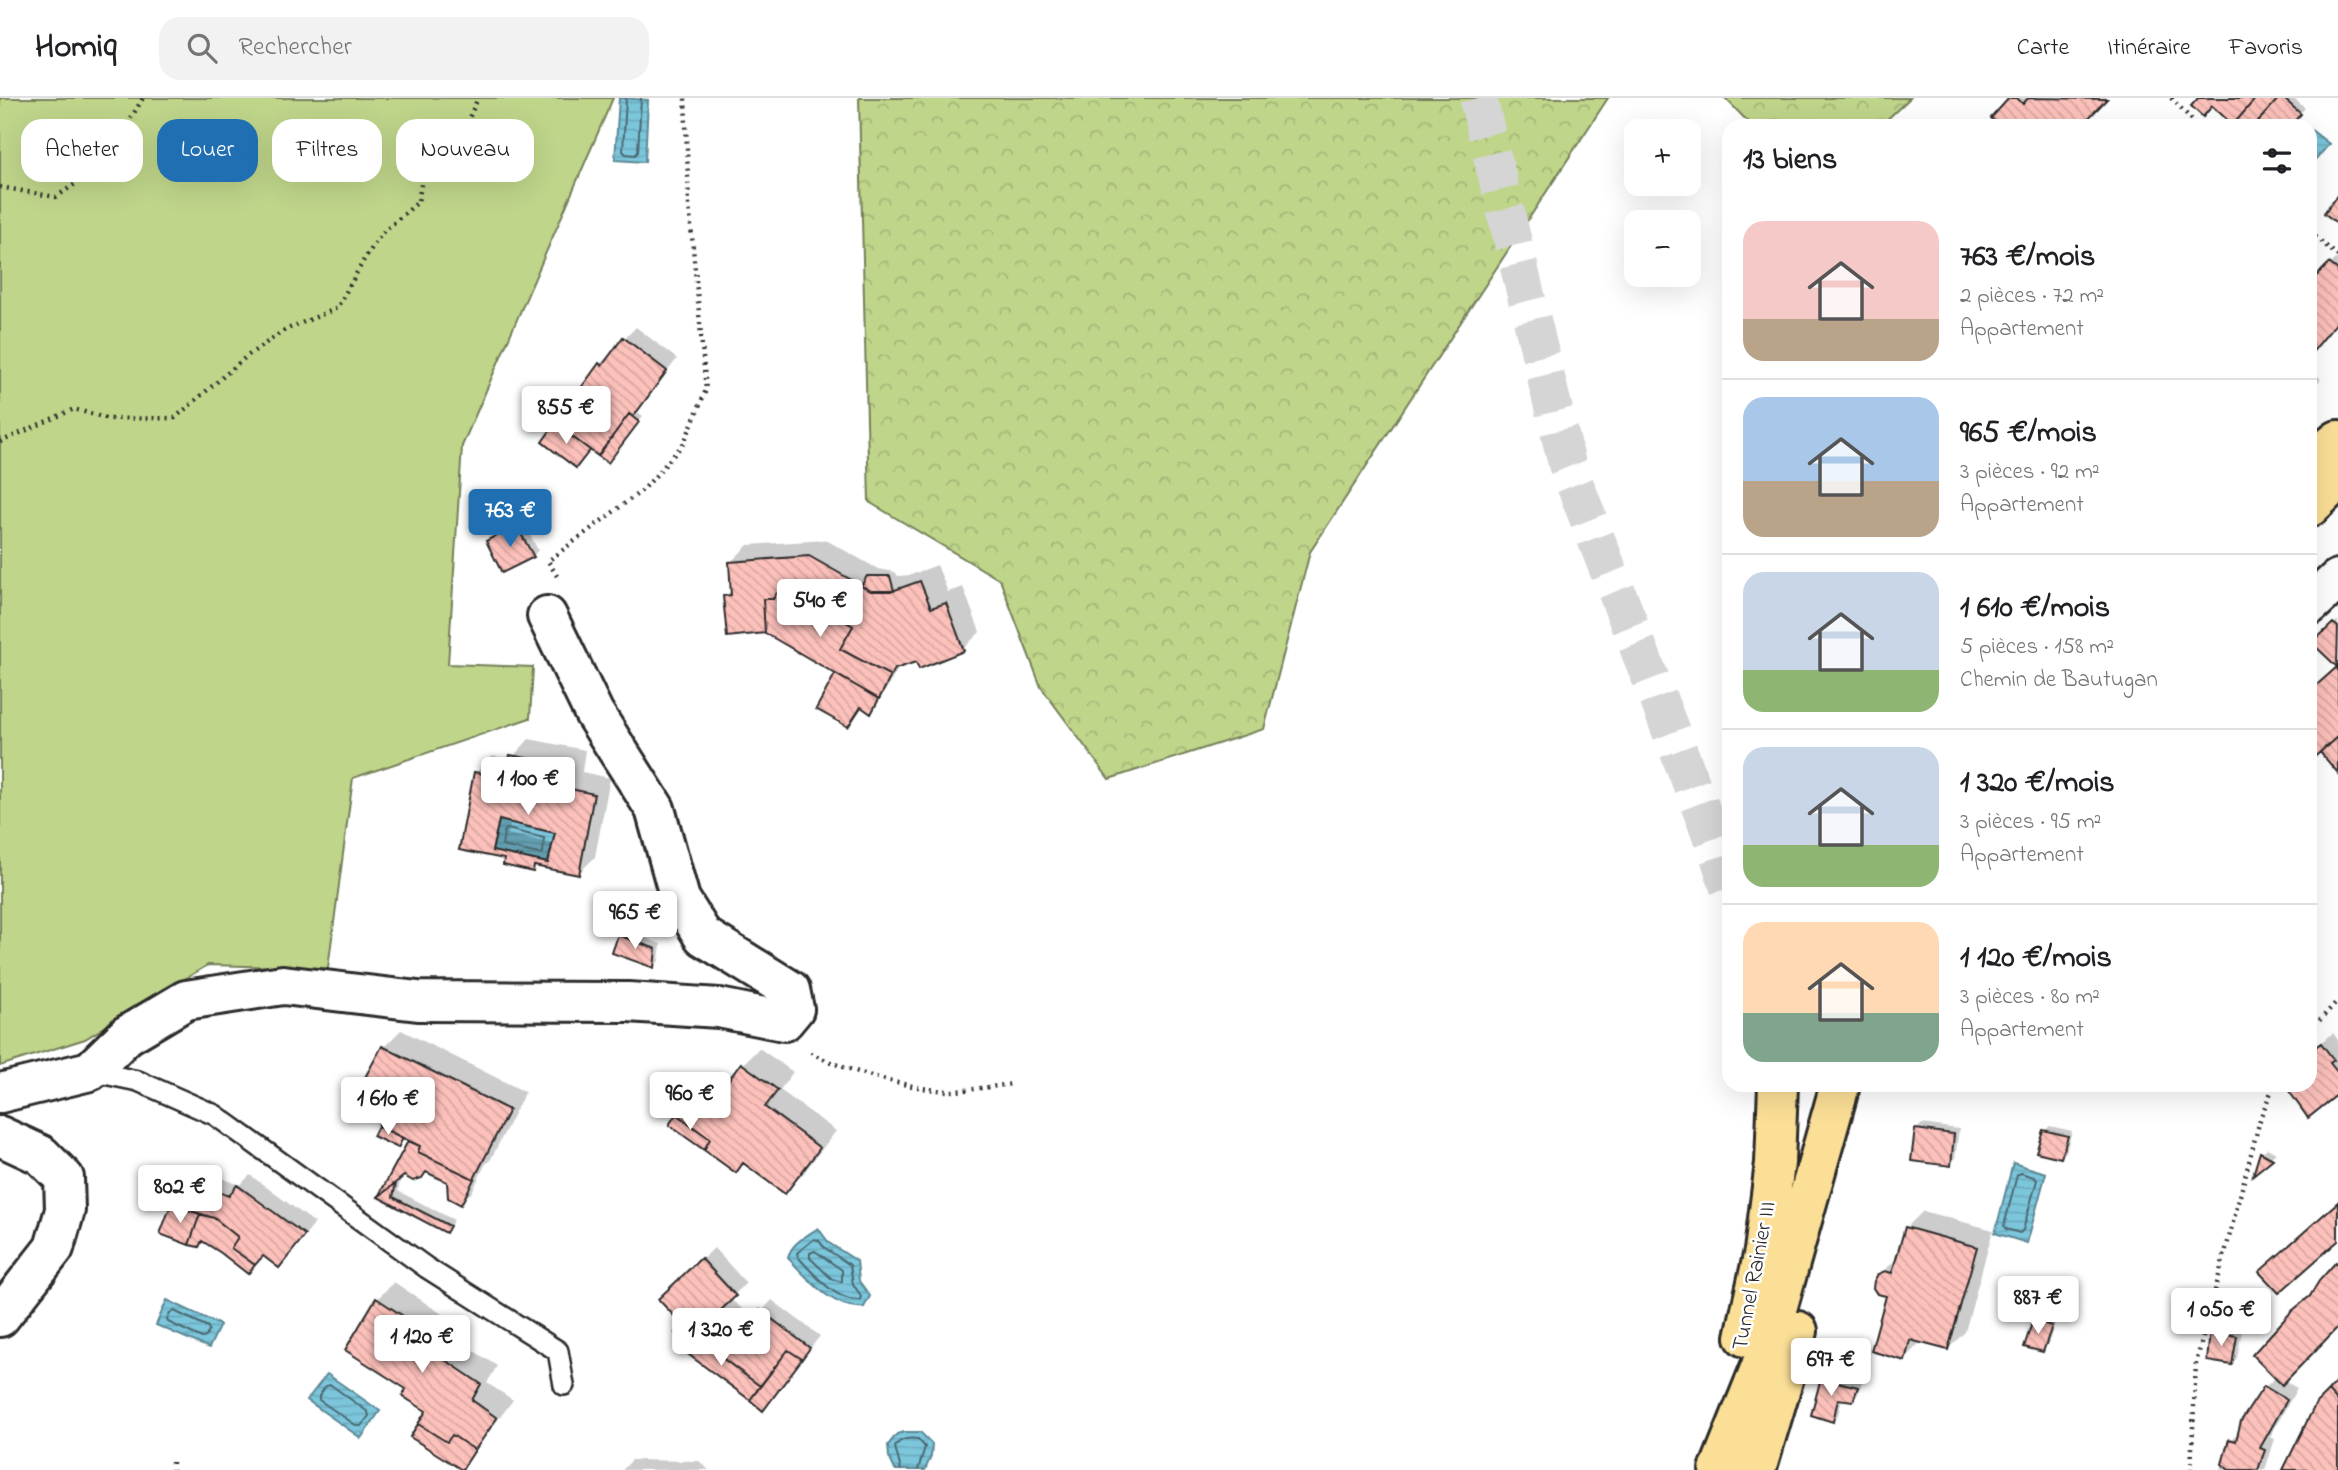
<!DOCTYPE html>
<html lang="fr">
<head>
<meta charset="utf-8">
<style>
	:root { --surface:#fff; --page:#f2f2f2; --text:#202124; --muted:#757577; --line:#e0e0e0; --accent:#1f6fb2 }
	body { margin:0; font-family:"Indie Flower",sans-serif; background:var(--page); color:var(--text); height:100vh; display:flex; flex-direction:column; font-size:26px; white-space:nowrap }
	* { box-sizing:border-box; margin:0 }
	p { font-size:23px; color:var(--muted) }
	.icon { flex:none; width:38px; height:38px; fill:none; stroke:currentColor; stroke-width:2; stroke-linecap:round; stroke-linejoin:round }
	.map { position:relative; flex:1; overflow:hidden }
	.sheet { position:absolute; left:1722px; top:21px; width:595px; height:973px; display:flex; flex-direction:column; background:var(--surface); border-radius:21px; box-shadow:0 7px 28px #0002 }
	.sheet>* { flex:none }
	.guide { position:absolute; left:21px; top:21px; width:665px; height:63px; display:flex; gap:14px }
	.fabs { position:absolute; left:1624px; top:21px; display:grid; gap:14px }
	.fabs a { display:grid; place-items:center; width:77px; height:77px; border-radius:14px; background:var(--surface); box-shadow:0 7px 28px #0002; font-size:35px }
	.price { position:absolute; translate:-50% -60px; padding:0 16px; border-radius:7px; background:#fff; color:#222; font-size:23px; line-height:46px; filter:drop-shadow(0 2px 4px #0008) }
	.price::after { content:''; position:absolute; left:50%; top:42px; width:21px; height:16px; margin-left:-10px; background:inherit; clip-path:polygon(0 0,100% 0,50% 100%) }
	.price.current { background:var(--accent); color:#fff }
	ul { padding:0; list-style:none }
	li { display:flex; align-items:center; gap:21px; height:175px; padding:0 21px }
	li+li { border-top:2px solid var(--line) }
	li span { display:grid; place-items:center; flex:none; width:196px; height:140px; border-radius:21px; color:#555 }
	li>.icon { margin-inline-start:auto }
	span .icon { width:84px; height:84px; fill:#fffc; stroke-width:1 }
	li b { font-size:30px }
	h2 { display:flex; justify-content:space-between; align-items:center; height:84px; padding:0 21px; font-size:30px }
	.chip { padding:0 24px; border-radius:21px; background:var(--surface); box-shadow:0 7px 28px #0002; font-size:24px; line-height:63px }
	.chip.current { background:var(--accent); color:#fff }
	header { display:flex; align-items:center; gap:42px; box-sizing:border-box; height:98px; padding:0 35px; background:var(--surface); border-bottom:2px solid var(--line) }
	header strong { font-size:33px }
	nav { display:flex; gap:38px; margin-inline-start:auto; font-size:24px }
	.search { width:490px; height:63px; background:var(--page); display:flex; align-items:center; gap:18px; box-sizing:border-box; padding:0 24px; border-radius:21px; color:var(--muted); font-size:26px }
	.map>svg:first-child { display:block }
	.green { fill:#bfd58a; stroke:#75805a; stroke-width:2 }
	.forest { fill:url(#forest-crowns); stroke:#75805a; stroke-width:2 }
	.water { fill:url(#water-rules); stroke:#5c8895; stroke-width:2 }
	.shadow { fill:#0003; fill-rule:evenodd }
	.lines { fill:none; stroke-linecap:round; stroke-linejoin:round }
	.shore { stroke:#4b6972; stroke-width:2 }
	.building { fill:url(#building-back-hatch); stroke:#2b2b2b; stroke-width:2; fill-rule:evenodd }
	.primary-tunnel { stroke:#d5d5d5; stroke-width:38; stroke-dasharray:38 19; stroke-linecap:butt }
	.service-casing { stroke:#2b2b2b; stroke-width:24 }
	.minor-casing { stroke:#2b2b2b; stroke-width:44 }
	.primary-casing { stroke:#2b2b2b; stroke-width:44 }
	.path { stroke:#2b2b2b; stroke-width:4.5; stroke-dasharray:2 5; stroke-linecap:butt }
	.service { stroke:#fff; stroke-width:19 }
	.minor { stroke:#fff; stroke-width:38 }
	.primary { stroke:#fbdf96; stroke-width:38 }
	.labels { text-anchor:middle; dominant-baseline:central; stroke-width:5; stroke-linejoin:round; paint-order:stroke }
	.street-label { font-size:23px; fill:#2b2b2b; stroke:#fff }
</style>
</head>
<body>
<header>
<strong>Homiq</strong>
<div class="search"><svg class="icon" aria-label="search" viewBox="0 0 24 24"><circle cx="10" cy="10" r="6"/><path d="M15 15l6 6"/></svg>Rechercher</div>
<nav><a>Carte</a><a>Itinéraire</a><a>Favoris</a></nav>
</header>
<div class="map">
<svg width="2338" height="1372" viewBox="0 0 2338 1372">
	<defs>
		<pattern id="forest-crowns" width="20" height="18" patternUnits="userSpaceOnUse" patternTransform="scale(1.75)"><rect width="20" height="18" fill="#bfd58a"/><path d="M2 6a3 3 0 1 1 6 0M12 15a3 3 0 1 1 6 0" fill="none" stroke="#a4b777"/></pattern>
		<pattern id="water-rules" width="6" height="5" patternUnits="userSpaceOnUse" patternTransform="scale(1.75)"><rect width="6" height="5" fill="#7cc6dc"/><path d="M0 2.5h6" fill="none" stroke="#6baabd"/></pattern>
		<pattern id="building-back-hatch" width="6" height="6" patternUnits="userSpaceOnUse" patternTransform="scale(1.75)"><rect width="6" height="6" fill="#fdc1bb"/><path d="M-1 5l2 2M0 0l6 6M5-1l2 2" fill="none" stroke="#d9a6a1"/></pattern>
	</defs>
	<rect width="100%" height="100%" fill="#fff"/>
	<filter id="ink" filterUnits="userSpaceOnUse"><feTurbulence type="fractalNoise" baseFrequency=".0143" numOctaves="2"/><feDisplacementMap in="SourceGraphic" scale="14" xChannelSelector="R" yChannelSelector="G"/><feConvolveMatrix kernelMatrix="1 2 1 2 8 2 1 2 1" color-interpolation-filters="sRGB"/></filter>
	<g filter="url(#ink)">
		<path class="green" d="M 0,0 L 613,0 L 462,348 L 448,566 L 533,569 L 530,620 L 353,680 L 328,870 L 208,867 L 85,941 L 0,968 Z"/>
		<path class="forest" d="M 859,0 L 1608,0 L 1310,454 L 1264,631 L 1109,681 L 1041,589 L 1000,482 L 869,404 Z
			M 1725,0 L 1910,0 L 1880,28 L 1752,28 Z"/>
		<path class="water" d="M 619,0 L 648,2 L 645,64 L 615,62 Z
			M 2310,31 L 2329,46 L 2310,69 Z
			M 499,722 L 555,735 L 548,765 L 492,753 Z
			M 2013,1065 L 2046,1075 L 2027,1145 L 1995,1135 Z
			M 818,1130 L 829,1145 L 857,1163 L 859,1183 L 870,1198 L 864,1209 C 833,1213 807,1179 788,1160 C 791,1145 807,1138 818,1130 Z
			M 167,1202 L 220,1227 L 209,1250 L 156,1227 Z
			M 327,1276 L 380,1313 L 361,1340 L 307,1302 Z
			M 904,1334 L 920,1334 L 932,1346 L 931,1358 L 925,1372 L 895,1372 L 889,1359 L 888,1347 L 897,1336 Z"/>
		<path class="shadow" d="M 2012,0 L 2106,0 L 2080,28 L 2002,28 Z
			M 2201,0 L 2293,0 L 2305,10 L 2288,28 L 2234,28 L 2213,6 Z
			M 2338,159 L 2338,223 L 2310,257 L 2310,187 Z
			M 636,229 L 677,261 L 636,313 L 643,318 L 613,357 L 600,266 Z
			M 2310,271 L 2321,281 L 2310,293 Z
			M 522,423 L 538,452 L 533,458 L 488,443 L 493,438 Z
			M 826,442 L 878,471 L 895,474 L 898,478 L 911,477 L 937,467 L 948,494 L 963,489 L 980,534 L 963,551 L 917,562 L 900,568 L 876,608 L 871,613 L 862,608 L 847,627 L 837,577 L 838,576 L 725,499 L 732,491 L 731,464 L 748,447 Z
			M 2338,522 L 2338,568 L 2315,545 Z
			M 529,641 L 585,652 L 582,674 L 610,680 L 595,759 L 578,776 L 538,767 L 532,772 L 506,760 L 461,751 L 476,675 L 493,658 L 511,661 ZM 511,723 L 557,733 L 554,746 L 508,736 Z
			M 625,832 L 661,846 L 659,863 L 654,868 L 619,838 Z
			M 401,932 L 525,994 L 491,1061 L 485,1067 L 472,1094 L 460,1105 L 448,1083 L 427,1073 L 401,1079 L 398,1093 L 454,1122 L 446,1133 L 381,1098 L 411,1042 L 405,1039 L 398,1048 L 380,1029 L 388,1011 L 384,949 Z
			M 2333,935 L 2338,942 L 2338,994 L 2298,987 L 2310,987 L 2310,976 L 2314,973 L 2310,966 L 2310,953 Z
			M 759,950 L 793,974 L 780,992 L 836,1033 L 802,1077 L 785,1094 L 744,1064 L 736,1073 L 696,991 L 713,974 L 729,985 L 743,966 Z
			M 2073,987 L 2086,987 L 2081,992 Z
			M 1922,1026 L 1959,1031 L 1955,1061 L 1950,1066 L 1917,1031 Z
			M 2050,1028 L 2072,1033 L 2066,1053 L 2061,1058 L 2044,1033 Z
			M 2267,1050 L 2276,1055 L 2256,1072 L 2262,1055 Z
			M 192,1069 L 240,1087 L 250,1077 L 315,1125 L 279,1168 L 263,1157 L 204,1142 L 198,1147 L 162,1135 L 181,1080 Z
			M 1923,1113 L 1993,1132 L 1965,1234 L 1948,1251 L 1922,1243 L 1904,1261 L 1888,1196 L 1880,1177 L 1898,1159 L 1906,1130 Z
			M 714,1150 L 746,1185 L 730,1201 L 755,1221 L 772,1202 L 820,1238 L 763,1310 L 683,1251 L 688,1246 L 677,1235 L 685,1227 L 661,1201 Z
			M 2338,1165 L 2338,1227 L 2284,1283 L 2297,1290 L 2270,1339 L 2275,1341 L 2265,1372 L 2221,1372 L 2230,1342 L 2241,1332 L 2265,1289 L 2276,1279 L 2293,1214 L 2314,1195 Z
			M 394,1184 L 454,1224 L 448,1236 L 497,1268 L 487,1285 L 513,1302 L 461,1371 L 412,1338 L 428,1313 L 409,1291 L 377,1201 Z
			M 2039,1218 L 2056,1222 L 2048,1246 L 2043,1252 L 2034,1223 Z
			M 2217,1229 L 2242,1233 L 2237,1260 L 2232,1265 L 2212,1234 Z
			M 1828,1275 L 1862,1284 L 1858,1296 L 1853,1301 L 1842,1300 L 1838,1317 L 1833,1322 L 1823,1281 Z
			M 632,1362 L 699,1363 L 709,1372 L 622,1372 Z"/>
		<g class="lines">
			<path class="shore" d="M 626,0 L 623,53 L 626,56 L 635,57 L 638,54 L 641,0
				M 507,731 L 544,740 L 543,755 L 539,756 L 502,748 L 504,734 Z
				M 2021,1075 L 2034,1079 L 2037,1082 L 2023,1132 L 2020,1135 L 2006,1131 L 2004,1128 L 2017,1077 Z
				M 814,1141 L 818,1142 L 825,1150 L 850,1167 L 853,1186 L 861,1198 L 860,1202 C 836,1204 813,1175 798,1159 L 797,1155 Z
				M 815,1153 L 842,1172 L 842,1184 L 832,1181 L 810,1160 L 810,1155 Z
				M 174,1213 L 208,1229 L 209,1232 L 206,1239 L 202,1240 L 168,1224 L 167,1221 L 170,1215 Z
				M 331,1287 L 368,1314 L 369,1318 L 361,1328 L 357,1328 L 319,1302 L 319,1298 L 326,1288 Z
				M 901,1372 L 895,1349 C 900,1340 909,1340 918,1341 L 925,1349 L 918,1372"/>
		</g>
		<path class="building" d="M 2009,0 L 2017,0 L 2023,6 L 2028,0 L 2107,1 L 2081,28 L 1999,28 L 1991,20 Z
			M 2198,0 L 2256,0 L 2233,27 L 2212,8 L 2203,19 L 2191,8 Z
			M 2256,0 L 2279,0 L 2254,28 L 2232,28 Z
			M 2279,0 L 2283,0 L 2301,16 L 2290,28 L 2254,28 Z
			M 2338,96 L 2338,126 L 2324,115 Z
			M 2329,165 L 2338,172 L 2338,223 L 2310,257 L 2310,185 Z
			M 623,239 L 667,273 L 633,319 L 629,316 L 598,358 L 555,326 L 599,265 L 602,268 Z
			M 629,316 L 639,324 L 608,365 L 598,358 Z
			M 555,326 L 590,352 L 576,370 L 542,344 Z
			M 516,427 L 534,459 L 502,475 L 486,443 Z
			M 809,458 L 871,493 L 892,493 L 920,483 L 931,510 L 946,505 L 964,553 L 919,571 L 916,564 L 895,571 L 891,578 L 840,551 L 853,528 L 804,499 L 785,494 L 777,495 L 773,501 L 763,501 L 765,535 L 727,539 L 723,498 L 731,497 L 729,464 Z
			M 867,478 L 890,478 L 894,493 L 871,493 L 861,488 Z
			M 785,494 L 804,499 L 853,528 L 840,551 L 891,578 L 879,601 L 765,535 L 763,501 L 773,501 L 777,495 Z
			M 2333,525 L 2338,529 L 2337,569 L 2312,545 Z
			M 2338,568 L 2338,638 L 2310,663 L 2310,593 Z
			M 835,576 L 879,601 L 871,616 L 861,609 L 848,629 L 816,611 Z
			M 2338,638 L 2338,675 L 2320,654 Z
			M 510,657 L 569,668 L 566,690 L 594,696 L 579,777 L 534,768 L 533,774 L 503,767 L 504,761 L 459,752 L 474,674 L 505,680 ZM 499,722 L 555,735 L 548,765 L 492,753 Z
			M 618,837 L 656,851 L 654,870 L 612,855 Z
			M 2321,945 L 2334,962 L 2330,965 L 2338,975 L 2338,996 L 2308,1020 L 2289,993 L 2297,987 L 2310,987 L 2310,976 L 2313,974 L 2310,969 L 2310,953 Z
			M 382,948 L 509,1012 L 474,1081 L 418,1054 L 420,1048 L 378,1028 L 386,1011 L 356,996 Z
			M 741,965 L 778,992 L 765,1009 L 820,1050 L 785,1096 L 743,1065 L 736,1075 L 704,1052 L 710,1041 L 676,1016 L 695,990 L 714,1002 Z
			M 676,1016 L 710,1041 L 704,1052 L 669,1027 Z
			M 378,1028 L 403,1040 L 398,1050 L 373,1038 Z
			M 1915,1031 L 1954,1036 L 1951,1068 L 1911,1063 Z
			M 2043,1032 L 2068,1038 L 2061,1060 L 2036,1054 Z
			M 408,1043 L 420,1048 L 418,1054 L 474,1081 L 461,1107 L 448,1100 L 447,1084 L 426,1074 L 422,1080 L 413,1083 L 404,1078 L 378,1099 Z
			M 2260,1054 L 2273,1061 L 2253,1077 Z
			M 180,1079 L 229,1098 L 237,1087 L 305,1137 L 279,1170 L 263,1158 L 255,1167 L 231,1150 L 238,1139 L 214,1120 L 171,1107 Z
			M 396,1085 L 393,1099 L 450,1128 L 446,1135 L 378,1099 Z
			M 2338,1104 L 2338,1143 L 2279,1195 L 2259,1174 Z
			M 171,1107 L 200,1116 L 189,1147 L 160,1136 Z
			M 200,1116 L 214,1120 L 238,1139 L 231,1150 L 255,1167 L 248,1176 L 221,1155 L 202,1143 L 199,1149 L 189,1147 Z
			M 1905,1129 L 1977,1149 L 1948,1252 L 1910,1242 L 1905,1263 L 1871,1253 L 1886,1198 L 1877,1196 L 1873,1190 L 1874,1183 L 1878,1176 L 1885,1173 L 1892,1175 Z
			M 701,1160 L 736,1198 L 720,1213 L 745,1233 L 760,1212 L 810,1250 L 802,1261 L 788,1252 L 760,1288 L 694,1239 L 658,1201 Z
			M 2336,1164 L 2338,1166 L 2338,1229 L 2282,1287 L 2252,1257 L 2292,1213 L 2310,1198 L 2319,1183 Z
			M 376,1200 L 438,1241 L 432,1253 L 481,1286 L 472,1302 L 497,1320 L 475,1352 L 452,1337 L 447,1344 L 418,1326 L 426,1313 L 402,1298 L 406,1291 L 345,1252 Z
			M 2033,1222 L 2052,1228 L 2043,1254 L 2024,1249 Z
			M 683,1227 L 694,1239 L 686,1246 L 675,1235 Z
			M 2210,1233 L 2237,1238 L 2232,1267 L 2207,1263 Z
			M 694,1239 L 760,1288 L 750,1302 L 681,1251 Z
			M 788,1252 L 802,1261 L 763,1313 L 750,1302 Z
			M 1821,1280 L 1858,1289 L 1853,1303 L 1838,1301 L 1833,1324 L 1811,1317 Z
			M 2338,1282 L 2338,1304 L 2328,1293 Z
			M 2264,1288 L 2287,1302 L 2260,1350 L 2265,1352 L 2258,1372 L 2229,1372 L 2222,1366 L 2229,1341 L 2236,1343 L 2241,1323 Z
			M 2328,1293 L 2338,1304 L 2338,1372 L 2283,1372 L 2316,1305 Z
			M 418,1326 L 447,1344 L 452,1337 L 475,1352 L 462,1372 L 410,1339 Z"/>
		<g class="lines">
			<path class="primary-tunnel" d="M 1478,0 L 1567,366 L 1717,752 L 1729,790"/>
			<defs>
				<path id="service" d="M 90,973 L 138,983 L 215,1017 L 427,1170 L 558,1253 L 564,1287"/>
				<path id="minor" d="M 2310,507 L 2338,481
					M 0,995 L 90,973 L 127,937 L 186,902 L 283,887 L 418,903 L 628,904 L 719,910 L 784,923 L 794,911 L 790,892 L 703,838 L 680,801 L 655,711 L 594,615 L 547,518
					M 0,1038 L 41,1057 L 64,1080 L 65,1112 L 54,1150 L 0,1219"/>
				<path id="primary" d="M 2310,365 L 2338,342
					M 2310,409 L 2338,382
					M 1745,1239 L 1764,1153 L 1775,1065 L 1778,987
					M 1719,1372 L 1761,1268 L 1840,987
					M 1756,1372 L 1798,1233"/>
			</defs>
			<use href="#service" class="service-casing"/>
			<use href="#minor" class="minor-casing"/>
			<use href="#primary" class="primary-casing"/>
			<path class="path" d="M 2171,0 L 2198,28
				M 0,89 L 56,99 L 103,67 L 143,0
				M 2310,134 L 2338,158
				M 0,344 L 74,311 L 109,321 L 175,320 L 247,258 L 285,232 L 337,210 L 365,160 L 382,135 L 418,104 L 427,52 L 437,77 L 458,57 L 468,22 L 478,0
				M 557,478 L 548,463 L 644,391 L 684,345 L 706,292 L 689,106 L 685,0
				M 2310,933 L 2338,902
				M 811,954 C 835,971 923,994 953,993 C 973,992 993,988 1013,986
				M 172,1364 L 172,1372
				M 2191,1372 L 2196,1265 L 2261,1018 L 2274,987"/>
			<use href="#service" class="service"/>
			<use href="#minor" class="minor"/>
			<use href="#primary" class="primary"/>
		</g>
	</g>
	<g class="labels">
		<g class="street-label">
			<text transform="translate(1755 1178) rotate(-79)">Tunnel Rainier III</text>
		</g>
	</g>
</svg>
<div class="fabs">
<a>+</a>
<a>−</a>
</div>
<b class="price" style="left:566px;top:348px">855 €</b>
<b class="price current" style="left:510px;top:451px">763 €</b>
<b class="price" style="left:820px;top:541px">540 €</b>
<b class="price" style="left:528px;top:719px">1 100 €</b>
<b class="price" style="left:635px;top:853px">965 €</b>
<b class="price" style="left:690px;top:1034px">960 €</b>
<b class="price" style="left:388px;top:1039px">1 610 €</b>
<b class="price" style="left:180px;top:1127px">802 €</b>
<b class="price" style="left:2038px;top:1238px">887 €</b>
<b class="price" style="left:2221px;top:1250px">1 050 €</b>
<b class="price" style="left:721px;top:1270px">1 320 €</b>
<b class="price" style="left:422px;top:1277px">1 120 €</b>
<b class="price" style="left:1831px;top:1300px">697 €</b>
<div class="guide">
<a class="chip">Acheter</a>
<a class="chip current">Louer</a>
<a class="chip">Filtres</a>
<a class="chip">Nouveau</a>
</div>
<section class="sheet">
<h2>13 biens<svg class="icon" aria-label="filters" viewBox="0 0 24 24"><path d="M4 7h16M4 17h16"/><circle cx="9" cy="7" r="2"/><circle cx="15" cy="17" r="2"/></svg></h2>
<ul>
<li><span style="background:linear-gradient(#f6c9c9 70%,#b9a48a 0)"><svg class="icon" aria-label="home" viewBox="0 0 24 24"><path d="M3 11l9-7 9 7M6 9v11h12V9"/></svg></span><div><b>763 €/mois</b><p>2 pièces · 72 m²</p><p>Appartement</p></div></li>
<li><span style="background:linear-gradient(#a9c7e8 60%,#b9a48a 0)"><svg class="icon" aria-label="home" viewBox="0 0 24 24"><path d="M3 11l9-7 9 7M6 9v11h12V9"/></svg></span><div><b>965 €/mois</b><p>3 pièces · 92 m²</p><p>Appartement</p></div></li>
<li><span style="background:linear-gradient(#c9d6e8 70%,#8fb573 0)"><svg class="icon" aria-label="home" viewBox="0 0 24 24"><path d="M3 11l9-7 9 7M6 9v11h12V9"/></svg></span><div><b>1 610 €/mois</b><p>5 pièces · 158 m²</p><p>Chemin de Bautugan</p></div></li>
<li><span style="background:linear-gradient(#c9d6e8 70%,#8fb573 0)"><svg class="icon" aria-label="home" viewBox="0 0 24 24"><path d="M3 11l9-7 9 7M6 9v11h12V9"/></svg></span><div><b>1 320 €/mois</b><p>3 pièces · 95 m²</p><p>Appartement</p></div></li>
<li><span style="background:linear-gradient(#ffd9b3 65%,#7fa58c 0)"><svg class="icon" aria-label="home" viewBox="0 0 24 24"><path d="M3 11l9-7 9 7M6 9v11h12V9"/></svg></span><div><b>1 120 €/mois</b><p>3 pièces · 80 m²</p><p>Appartement</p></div></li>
</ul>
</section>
</div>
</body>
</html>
